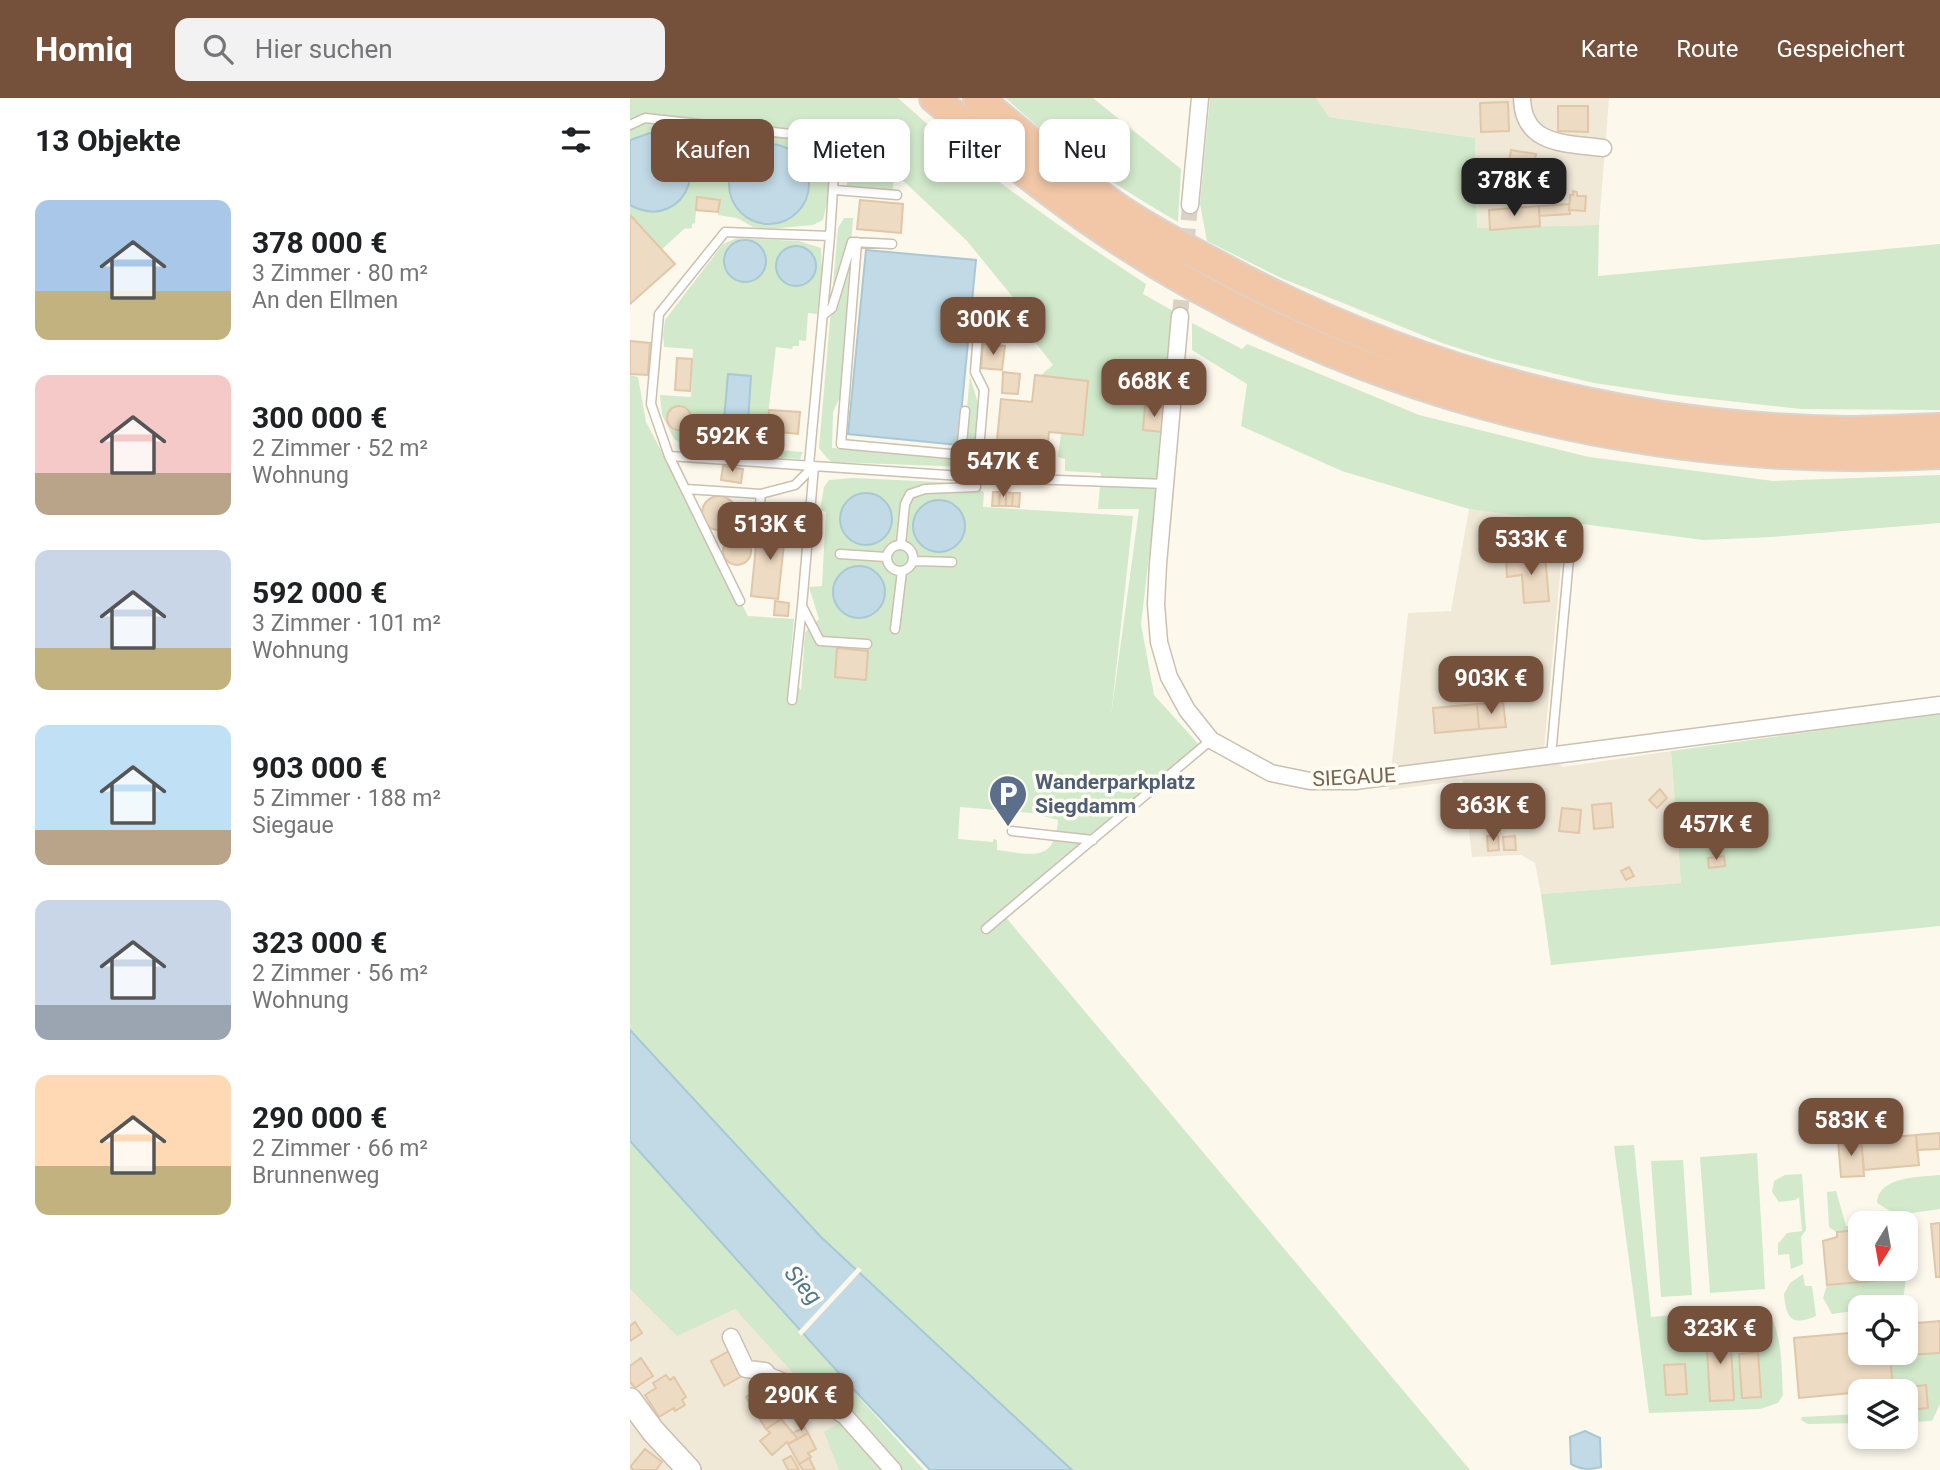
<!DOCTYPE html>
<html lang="de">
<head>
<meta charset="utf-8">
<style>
	:root { --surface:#fff; --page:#f2f2f2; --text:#202124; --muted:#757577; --accent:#75513c }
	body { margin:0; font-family:Roboto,sans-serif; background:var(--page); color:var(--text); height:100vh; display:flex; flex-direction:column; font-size:26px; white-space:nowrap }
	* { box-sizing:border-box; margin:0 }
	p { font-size:23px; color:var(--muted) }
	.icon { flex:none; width:38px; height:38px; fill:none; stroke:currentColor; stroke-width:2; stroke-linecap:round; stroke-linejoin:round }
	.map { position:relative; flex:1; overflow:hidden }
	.drawer { display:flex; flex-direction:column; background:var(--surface); width:630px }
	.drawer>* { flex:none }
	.top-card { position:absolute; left:21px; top:21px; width:665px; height:63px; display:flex; gap:14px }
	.needle { width:46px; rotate:191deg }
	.tools { position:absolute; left:1218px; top:1113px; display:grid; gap:14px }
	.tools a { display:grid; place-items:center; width:70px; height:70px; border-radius:14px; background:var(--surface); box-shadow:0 4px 10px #0003; font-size:35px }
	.price { position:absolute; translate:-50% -60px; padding:0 16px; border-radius:14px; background:var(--accent); color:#fff; font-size:23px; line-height:46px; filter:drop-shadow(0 2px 4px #0008) }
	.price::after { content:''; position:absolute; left:50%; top:42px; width:21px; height:16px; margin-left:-10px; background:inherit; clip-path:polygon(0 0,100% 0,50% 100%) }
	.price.selected { background:#222; color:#fff }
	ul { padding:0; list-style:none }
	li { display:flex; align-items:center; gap:21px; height:175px; padding:0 35px }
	li span { display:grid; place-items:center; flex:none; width:196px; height:140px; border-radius:14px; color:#555 }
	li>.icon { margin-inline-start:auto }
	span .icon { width:84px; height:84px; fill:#fffc; stroke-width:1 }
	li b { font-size:30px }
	h2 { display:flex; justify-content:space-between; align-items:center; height:84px; padding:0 35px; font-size:30px }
	.tag { padding:0 24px; border-radius:14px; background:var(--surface); box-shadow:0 4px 10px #0003; font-size:24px; line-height:63px }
	.tag.selected { background:var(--accent); color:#fff }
	header { display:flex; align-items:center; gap:42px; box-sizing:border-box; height:98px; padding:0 35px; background:var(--accent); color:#fff }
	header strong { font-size:33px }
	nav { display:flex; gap:38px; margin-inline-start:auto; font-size:24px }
	.search { width:490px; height:63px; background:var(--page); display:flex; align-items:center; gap:18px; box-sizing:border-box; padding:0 24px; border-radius:14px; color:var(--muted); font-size:26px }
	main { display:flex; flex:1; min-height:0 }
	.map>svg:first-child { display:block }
	.residential { fill:#f0e9d8 }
	.green { fill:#d2e9cb; fill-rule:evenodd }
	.water { fill:#c1dae5; stroke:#a8c8d6; stroke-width:2 }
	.pier { fill:#fcf8ec }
	.building { fill:#eedbc3; stroke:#e1c6a7; stroke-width:2 }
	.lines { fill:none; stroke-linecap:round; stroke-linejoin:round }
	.minor-tunnel { stroke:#dad3c5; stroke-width:16; stroke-dasharray:16 8; stroke-linecap:butt }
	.service-casing { stroke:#ccc0af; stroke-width:11 }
	.minor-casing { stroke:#ccc0af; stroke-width:19 }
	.secondary-casing { stroke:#ccbfab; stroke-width:26 }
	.motorway-casing { stroke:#d9d4ce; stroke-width:32 }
	.service { stroke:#fff; stroke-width:8 }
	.minor { stroke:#fff; stroke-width:16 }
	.secondary { stroke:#fff; stroke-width:23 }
	.motorway { stroke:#f1c7a8; stroke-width:28 }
	.labels { text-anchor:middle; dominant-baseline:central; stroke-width:7; stroke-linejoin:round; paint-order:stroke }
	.street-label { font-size:21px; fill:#766450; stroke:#fefcf3 }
	.service-label { font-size:21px; font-weight:bold; fill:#4e5e75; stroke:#fefcf3; text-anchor:start }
	.water-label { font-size:23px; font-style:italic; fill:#4d798f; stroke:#fefcf3 }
</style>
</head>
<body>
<header>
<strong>Homiq</strong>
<div class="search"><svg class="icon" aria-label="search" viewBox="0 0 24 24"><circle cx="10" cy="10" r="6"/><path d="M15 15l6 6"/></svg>Hier suchen</div>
<nav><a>Karte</a><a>Route</a><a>Gespeichert</a></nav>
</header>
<main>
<section class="drawer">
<h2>13 Objekte<svg class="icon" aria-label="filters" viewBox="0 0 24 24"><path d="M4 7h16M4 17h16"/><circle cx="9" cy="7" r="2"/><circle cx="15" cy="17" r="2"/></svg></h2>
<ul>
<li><span style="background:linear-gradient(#a9c7e8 65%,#c2b280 0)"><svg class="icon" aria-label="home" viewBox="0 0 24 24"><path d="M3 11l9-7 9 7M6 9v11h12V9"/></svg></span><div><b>378 000 €</b><p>3 Zimmer · 80 m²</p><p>An den Ellmen</p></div></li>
<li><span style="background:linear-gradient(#f6c9c9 70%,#b9a48a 0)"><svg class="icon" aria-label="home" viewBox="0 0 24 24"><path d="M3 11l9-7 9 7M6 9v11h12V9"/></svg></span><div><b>300 000 €</b><p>2 Zimmer · 52 m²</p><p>Wohnung</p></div></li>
<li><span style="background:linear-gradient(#c9d6e8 70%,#c2b280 0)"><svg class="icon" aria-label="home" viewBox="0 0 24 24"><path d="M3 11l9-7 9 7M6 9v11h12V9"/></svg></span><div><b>592 000 €</b><p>3 Zimmer · 101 m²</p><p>Wohnung</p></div></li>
<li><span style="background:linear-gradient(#bfe0f5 75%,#b9a48a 0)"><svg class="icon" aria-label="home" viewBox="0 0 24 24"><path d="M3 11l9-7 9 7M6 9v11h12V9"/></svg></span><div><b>903 000 €</b><p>5 Zimmer · 188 m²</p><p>Siegaue</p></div></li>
<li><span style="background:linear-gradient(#c9d6e8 75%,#9aa5b1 0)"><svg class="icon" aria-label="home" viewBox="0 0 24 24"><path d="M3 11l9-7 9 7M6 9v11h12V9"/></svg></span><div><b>323 000 €</b><p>2 Zimmer · 56 m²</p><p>Wohnung</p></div></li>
<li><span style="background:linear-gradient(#ffd9b3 65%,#c2b280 0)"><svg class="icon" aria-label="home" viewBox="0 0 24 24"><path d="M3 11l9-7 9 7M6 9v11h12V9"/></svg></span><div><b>290 000 €</b><p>2 Zimmer · 66 m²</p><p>Brunnenweg</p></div></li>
</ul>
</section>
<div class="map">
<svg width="1310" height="1372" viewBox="0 0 1310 1372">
	<rect width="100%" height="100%" fill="#fcf8ec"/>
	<path class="residential" d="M 686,0 L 979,0 L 969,127 L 847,130 L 845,40 L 699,19 Z
		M 839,411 L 935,422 L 914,651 L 933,669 L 1041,653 L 1051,785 L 911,796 L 905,765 L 891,757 L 842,759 L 833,682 L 759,692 L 778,515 L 821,513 Z
		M 0,1191 L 47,1237 L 105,1210 L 173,1286 L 220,1317 L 195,1334 L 209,1372 L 0,1372 Z"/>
	<path class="green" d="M 0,0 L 268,0 C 345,70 429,129 516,186 L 513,196 L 543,213 L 545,239 L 511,526 L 524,597 L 572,650 L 373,816 L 840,1372 L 442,1372 L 191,1139 L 0,932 L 0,277 L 8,279 L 16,324 L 118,518 L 164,521 L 159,578 L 171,592 L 175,534 L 189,521 L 179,489 L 192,488 L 196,414 L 190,412 L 194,389 L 199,382 L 223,380 L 331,385 L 354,394 L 353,409 L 503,418 L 481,618 L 509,411 L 468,411 L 471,375 L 435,373 L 435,361 L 428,359 L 431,335 L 453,337 L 458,283 L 410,278 L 423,267 L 394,230 L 396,215 L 337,143 L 264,74 L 263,92 L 217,88 L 217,80 L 203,78 L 193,122 L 183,127 L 139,131 L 123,129 L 107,120 L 88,117 L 89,102 L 67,100 L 65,125 L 62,126 L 62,130 L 54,131 L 31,152 L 0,117 ZM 330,709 L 402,715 L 428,722 C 425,766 400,756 367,752 L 367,742 L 363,741 L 363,744 L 328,741 Z
		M 376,0 L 463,0 L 551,71 L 548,124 C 486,88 427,49 376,0 Z
		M 580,0 L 686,0 L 699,19 L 845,40 L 847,130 L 969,127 L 968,178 L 1310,146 L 1310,312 L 1171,311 L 1045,297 L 964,285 L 863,261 L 812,245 L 651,180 L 577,143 L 570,106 Z
		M 214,120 L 223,120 L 210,299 L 203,314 L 202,350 L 332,360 L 340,278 C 342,288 348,300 348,310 C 349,322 345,362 337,369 L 202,364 L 196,359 L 189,350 L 208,130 Z
		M 107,140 L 169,143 L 191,150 L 192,175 L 187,216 L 178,215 L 176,243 L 169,242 L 169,248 L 163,248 L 162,251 L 146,249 L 134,351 L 173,354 L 170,361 L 64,353 L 44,341 L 32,317 L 30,297 L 61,299 L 63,251 L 34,249 L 33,236 L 35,222 L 93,146 Z
		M 562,225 L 612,251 L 617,246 L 789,317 L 959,359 L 1143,383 L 1310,377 L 1310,425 L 1142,439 L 1073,442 L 839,411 L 712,373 L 611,328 L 617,286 L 562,252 Z
		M 1310,616 L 1310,828 L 921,867 L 911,796 L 1051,785 L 1041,653 Z
		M 0,1043 L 294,1372 L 209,1372 L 194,1334 L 220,1318 L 173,1286 L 105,1211 L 47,1238 L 0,1191 Z
		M 1004,1047 L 1021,1219 L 1130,1209 C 1154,1222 1151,1272 1153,1297 L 1148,1305 L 1130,1311 L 1019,1315 L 984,1048 Z
		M 1127,1055 L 1135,1191 L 1080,1195 L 1070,1059 Z
		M 1053,1062 L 1062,1197 L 1031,1199 L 1021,1063 Z
		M 1172,1076 L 1176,1132 L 1171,1139 L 1173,1166 L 1161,1171 L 1159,1156 L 1148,1157 L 1148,1146 L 1157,1135 L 1172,1133 L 1169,1099 L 1165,1102 L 1149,1104 L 1142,1094 L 1144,1083 L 1155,1077 Z
		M 1310,1077 L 1310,1111 L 1267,1117 L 1247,1105 C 1248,1078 1290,1079 1310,1077 Z
		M 1206,1093 L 1216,1128 L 1230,1127 L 1230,1132 L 1206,1134 L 1199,1129 L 1197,1094 Z
		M 1173,1176 L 1175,1188 L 1182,1188 L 1186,1218 C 1163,1228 1156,1222 1154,1196 L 1160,1185 Z
		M 1276,1181 L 1273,1201 L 1267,1207 L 1230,1209 L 1230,1212 L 1202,1216 L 1193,1200 L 1197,1187 Z
		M 1276,1249 L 1277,1257 L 1310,1255 L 1310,1306 L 1302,1323 L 1276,1324 L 1276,1312 L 1298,1310 L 1296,1288 L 1263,1290 L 1260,1255 L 1276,1255 Z
		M 1230,1316 L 1230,1325 L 1178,1326 L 1171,1322 L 1172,1319 Z"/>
	<path class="water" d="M 20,35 C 92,44 58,139 0,107 L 0,42 Z
		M99 86a40 40 0 1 1 80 0a40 40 0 1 1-80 0Z
		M94 163a21 21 0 1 1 42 0a21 21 0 1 1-42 0Z
		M146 168a20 20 0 1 1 40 0a20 20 0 1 1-40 0Z
		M 236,152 L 346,162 L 328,347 L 218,336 Z
		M 98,276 L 121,278 L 118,324 L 94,322 Z
		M210 421a26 26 0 1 1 52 0a26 26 0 1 1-52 0Z
		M283 428a26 26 0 1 1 52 0a26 26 0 1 1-52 0Z
		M203 494a26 26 0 1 1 52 0a26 26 0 1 1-52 0Z
		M 0,932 L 191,1139 L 442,1372 L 300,1372 L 225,1293 L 0,1043 Z
		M 955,1333 L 970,1340 L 971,1369 C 959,1372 952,1372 941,1366 L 940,1339 Z"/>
	<path class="pier" d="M 228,1169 L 232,1172 L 171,1238 L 168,1234 Z"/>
	<path class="building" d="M 878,4 L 879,33 L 851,34 L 850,5 Z
		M 928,8 L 958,8 L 958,34 L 928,33 Z
		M 881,52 L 906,56 L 902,80 L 877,76 Z
		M 904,66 L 921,68 L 919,78 L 909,84 L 902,83 Z
		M 219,70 L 248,72 L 247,83 L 219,80 Z
		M 943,93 L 947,94 L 947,98 L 956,98 L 955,113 L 939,112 L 940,97 L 943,97 Z
		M 67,99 L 90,102 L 88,114 L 66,112 Z
		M 230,102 L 273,106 L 271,135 L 227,131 Z
		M 939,106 L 940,116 L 909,118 L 909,108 Z
		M 909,108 L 910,128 L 860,132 L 859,112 Z
		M 0,117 L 45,166 L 0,206 Z
		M 0,243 L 20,245 L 18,277 L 0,276 Z
		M 353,246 L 375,248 L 372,272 L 351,270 Z
		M 47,260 L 62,261 L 60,293 L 45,292 Z
		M 373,274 L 390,276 L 388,296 L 372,295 Z
		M 405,277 L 458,283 L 453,337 L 419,334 L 417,358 L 366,353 L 371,301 L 402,304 Z
		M 515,308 L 535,310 L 533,334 L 513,332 Z
		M37 320a12 12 0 1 1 24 0a12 12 0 1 1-24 0Z
		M 139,312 L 170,314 L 168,336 L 150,334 L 148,350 L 136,349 Z
		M 93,368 L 113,371 L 111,385 L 91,382 Z
		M 363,394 L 370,394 L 369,408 L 362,408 Z
		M 370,394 L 376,394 L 376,408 L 369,408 Z
		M 376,394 L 383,395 L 382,408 L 376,408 Z
		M 383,395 L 390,395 L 389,409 L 382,408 Z
		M72 415a17 17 0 1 1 34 0a17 17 0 1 1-34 0Z
		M 143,417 L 157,418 L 148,501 L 121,498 L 126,448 L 139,449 Z
		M93 453a14 14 0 1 1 28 0a14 14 0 1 1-28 0Z
		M 915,457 L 919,503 L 894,505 L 892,477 L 877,479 L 876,461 Z
		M 145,503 L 159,505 L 158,518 L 144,517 Z
		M 207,550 L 238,553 L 236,582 L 205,579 Z
		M 873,604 L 876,629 L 849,631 L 847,606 Z
		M 847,606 L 849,631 L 805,635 L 803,610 Z
		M 899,686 L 902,715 L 880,717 L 878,688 Z
		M 1030,691 L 1037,700 L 1027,710 L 1019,702 Z
		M 981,705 L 983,729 L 964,731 L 962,707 Z
		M 932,710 L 951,712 L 949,735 L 929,733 Z
		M 857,738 L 868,738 L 869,752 L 858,753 Z
		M 885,738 L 886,752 L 874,752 L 873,739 Z
		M 1094,758 L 1095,768 L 1079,770 L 1078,760 Z
		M 999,769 L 1004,778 L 996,782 L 991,773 Z
		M 1310,1035 L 1310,1051 L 1287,1052 L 1286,1037 Z
		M 1286,1037 L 1289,1067 L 1234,1072 L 1231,1041 Z
		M 1231,1041 L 1234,1078 L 1211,1079 L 1208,1043 Z
		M 1310,1125 L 1310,1179 L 1306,1179 L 1301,1126 Z
		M 1230,1132 L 1230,1171 L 1267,1171 L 1267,1181 L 1197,1187 L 1193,1143 L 1207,1139 L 1207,1134 Z
		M 1310,1223 L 1310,1255 L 1276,1257 L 1276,1226 Z
		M 5,1224 L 12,1235 L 0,1243 L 0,1228 Z
		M 1100,1232 L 1104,1302 L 1080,1303 L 1076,1234 Z
		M 1230,1234 L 1230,1255 L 1260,1255 L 1263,1291 L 1169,1300 L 1164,1240 Z
		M 99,1253 L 112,1278 L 94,1288 L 81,1263 Z
		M 1128,1254 L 1131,1299 L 1112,1300 L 1109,1256 Z
		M 11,1260 L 23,1278 L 5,1290 L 0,1284 L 0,1268 Z
		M 1055,1266 L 1057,1296 L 1036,1297 L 1034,1267 Z
		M 36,1277 L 40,1282 L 44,1279 L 56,1299 L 52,1302 L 55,1307 L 45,1313 L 44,1310 L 29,1319 L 15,1297 L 26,1290 L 23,1285 Z
		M 136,1286 L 156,1318 L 136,1331 L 116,1299 Z
		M 1296,1287 L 1298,1310 L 1276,1312 L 1276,1293 L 1245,1293 Z
		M 151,1321 L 168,1341 L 158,1346 L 157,1344 L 142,1357 L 130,1343 L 140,1335 L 136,1331 Z
		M 174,1329 L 178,1335 L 168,1341 L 163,1335 Z
		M 178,1335 L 186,1351 L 178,1355 L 181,1359 L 169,1366 L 158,1346 Z
		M 15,1351 L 32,1364 L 26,1372 L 4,1372 L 0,1369 Z
		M 161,1358 L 169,1372 L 158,1372 L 153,1362 Z
		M 179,1360 L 185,1372 L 173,1372 L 169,1366 Z"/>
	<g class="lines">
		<path class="minor-tunnel" d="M 550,218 L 560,107"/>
		<defs>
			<path id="service" d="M 0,27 L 15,20 L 188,39 L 205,59 L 200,138
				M 205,92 L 267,97
				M 227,144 L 211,346 L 331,357 L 335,313
				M 193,217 L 202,210 L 222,144 L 262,146
				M 39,358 L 183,368
				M 56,391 L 131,396 L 165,387 L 184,368
				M 127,438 L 131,396
				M 271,446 L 275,406 L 280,396 L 295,391 L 346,389 L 354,292 L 345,274 L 348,236
				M257 460a13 13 0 1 1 26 0a13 13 0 1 1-26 0Z
				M 210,456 L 256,459
				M 284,463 L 322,464
				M 110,503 L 39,358 L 21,306 L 29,216 L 95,134 L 200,138 L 179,367
				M 265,531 L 272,473
				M 237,546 L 190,543 L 172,508 L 184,368 L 346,379 L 536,386
				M 162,602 L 172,508
				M 921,658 L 942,427
				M 382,733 L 463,742
				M 356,831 L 581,642"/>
			<path id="minor" d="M 892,0 C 893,48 936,45 973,50
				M 560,107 L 570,0
				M 550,218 L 528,466 L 526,506 L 529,544 L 539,579 L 557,612 L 581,642 L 641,675 L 680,683 L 725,683 L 1310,607
				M 101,1239 L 116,1271 L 135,1273 L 139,1278 L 180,1295 L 215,1318 L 263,1372"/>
			<path id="secondary" d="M 0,1302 L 23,1333 L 59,1372"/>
			<path id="motorway" d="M 304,0 C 360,47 417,94 478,135 C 721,298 1020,372 1310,356
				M 348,0 C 394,39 440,77 489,111 C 524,135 563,154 600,174 C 789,275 1000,330 1215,333 C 1246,333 1278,331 1310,330"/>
		</defs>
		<use href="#service" class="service-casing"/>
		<use href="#minor" class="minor-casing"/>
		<use href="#secondary" class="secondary-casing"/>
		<use href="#motorway" class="motorway-casing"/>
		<use href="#service" class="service"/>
		<use href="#minor" class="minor"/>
		<use href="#secondary" class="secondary"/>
		<use href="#motorway" class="motorway"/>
	</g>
	<defs>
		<symbol id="parking-pin" viewBox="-11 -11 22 30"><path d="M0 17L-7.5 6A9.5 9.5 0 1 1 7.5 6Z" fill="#5c6f8a" stroke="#fefcf3"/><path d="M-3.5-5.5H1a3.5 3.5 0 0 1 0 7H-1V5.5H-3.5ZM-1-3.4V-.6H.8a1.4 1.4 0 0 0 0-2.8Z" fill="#fff"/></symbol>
	</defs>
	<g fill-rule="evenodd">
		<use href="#parking-pin" x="356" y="674" width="44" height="60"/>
	</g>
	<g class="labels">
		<g class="street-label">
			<text transform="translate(724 679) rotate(-3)">SIEGAUE</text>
		</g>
		<g class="service-label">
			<text x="405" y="684">Wanderparkplatz<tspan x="405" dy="24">Siegdamm</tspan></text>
		</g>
		<g class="water-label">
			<text transform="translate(173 1187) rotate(49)">Sieg</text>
		</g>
	</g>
</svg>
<div class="tools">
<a><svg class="needle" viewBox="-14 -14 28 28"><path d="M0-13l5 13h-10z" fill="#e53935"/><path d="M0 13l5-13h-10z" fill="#757577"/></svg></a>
<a><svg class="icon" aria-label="locate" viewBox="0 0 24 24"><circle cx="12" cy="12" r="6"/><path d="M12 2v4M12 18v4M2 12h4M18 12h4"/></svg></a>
<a><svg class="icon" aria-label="layers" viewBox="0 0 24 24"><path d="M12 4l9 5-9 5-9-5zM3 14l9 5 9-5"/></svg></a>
</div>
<b class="price selected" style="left:884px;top:120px">378K €</b>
<b class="price" style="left:363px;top:259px">300K €</b>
<b class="price" style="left:524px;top:321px">668K €</b>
<b class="price" style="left:102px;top:376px">592K €</b>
<b class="price" style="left:373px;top:401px">547K €</b>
<b class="price" style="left:140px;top:464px">513K €</b>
<b class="price" style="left:901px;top:479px">533K €</b>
<b class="price" style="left:861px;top:618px">903K €</b>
<b class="price" style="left:863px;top:745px">363K €</b>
<b class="price" style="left:1086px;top:764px">457K €</b>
<b class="price" style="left:1221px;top:1060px">583K €</b>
<b class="price" style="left:1090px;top:1268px">323K €</b>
<b class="price" style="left:171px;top:1335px">290K €</b>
<div class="top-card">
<a class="tag selected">Kaufen</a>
<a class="tag">Mieten</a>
<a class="tag">Filter</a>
<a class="tag">Neu</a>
</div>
</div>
</main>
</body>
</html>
